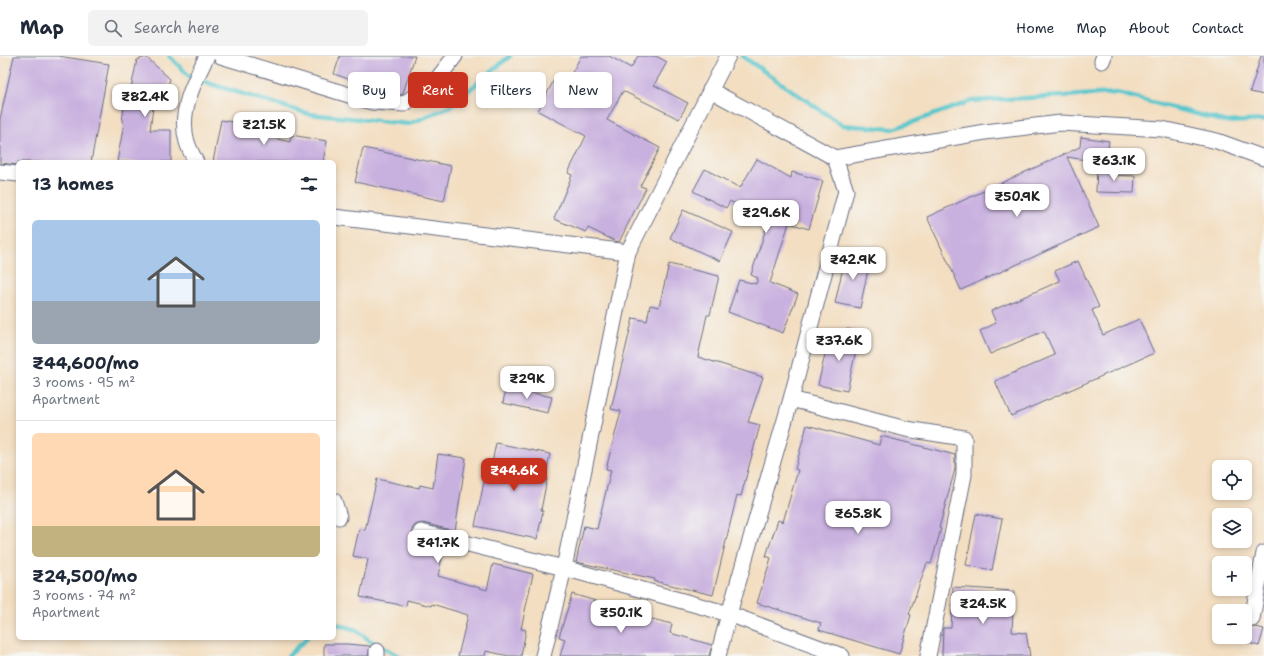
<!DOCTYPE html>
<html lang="en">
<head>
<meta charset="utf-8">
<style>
	:root { --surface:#fff; --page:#f2f2f3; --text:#1f2937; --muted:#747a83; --line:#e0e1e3; --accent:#c8321e }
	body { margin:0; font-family:"Shantell Sans",sans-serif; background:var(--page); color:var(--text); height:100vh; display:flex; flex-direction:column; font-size:15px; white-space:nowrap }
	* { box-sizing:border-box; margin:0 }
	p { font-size:13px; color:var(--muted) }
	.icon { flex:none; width:22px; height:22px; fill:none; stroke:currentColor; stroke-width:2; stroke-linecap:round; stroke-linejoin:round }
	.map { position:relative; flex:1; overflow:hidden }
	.panel { position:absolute; left:16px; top:104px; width:320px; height:480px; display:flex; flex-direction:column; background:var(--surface); border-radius:6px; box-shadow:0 2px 6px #0003 }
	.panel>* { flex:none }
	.hud { position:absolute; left:348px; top:16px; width:380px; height:36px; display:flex; gap:8px }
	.buttons { position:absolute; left:1212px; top:404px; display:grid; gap:8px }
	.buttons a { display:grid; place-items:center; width:40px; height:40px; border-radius:6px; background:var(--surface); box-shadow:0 2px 6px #0003; font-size:20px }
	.price { position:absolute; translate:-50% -34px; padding:0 9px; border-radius:8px; background:#fff; color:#222; font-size:13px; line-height:26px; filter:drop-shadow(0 1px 2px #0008) }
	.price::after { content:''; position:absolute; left:50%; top:24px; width:12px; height:9px; margin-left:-6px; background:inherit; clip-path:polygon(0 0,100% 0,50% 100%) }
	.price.current { background:var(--accent); color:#fff }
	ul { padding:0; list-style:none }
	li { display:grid; align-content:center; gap:8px; height:212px; padding:0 16px }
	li+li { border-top:1px solid var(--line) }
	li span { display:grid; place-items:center; height:124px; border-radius:6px; color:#555 }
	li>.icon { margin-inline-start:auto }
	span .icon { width:72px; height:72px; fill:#fffc; stroke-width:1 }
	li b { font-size:17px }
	h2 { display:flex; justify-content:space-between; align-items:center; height:48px; padding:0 16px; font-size:17px }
	.pill { padding:0 14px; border-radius:6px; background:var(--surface); box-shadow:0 2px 6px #0003; font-size:14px; line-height:36px }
	.pill.current { background:var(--accent); color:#fff }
	header { display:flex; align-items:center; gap:24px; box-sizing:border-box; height:56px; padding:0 20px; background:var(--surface); border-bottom:1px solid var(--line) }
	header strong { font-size:19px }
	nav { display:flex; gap:22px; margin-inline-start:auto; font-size:14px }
	.search { width:280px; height:36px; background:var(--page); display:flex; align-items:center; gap:10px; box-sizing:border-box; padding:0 14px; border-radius:6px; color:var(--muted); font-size:15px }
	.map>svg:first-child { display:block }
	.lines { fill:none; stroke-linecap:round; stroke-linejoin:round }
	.stream { stroke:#58c6cc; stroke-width:4.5 }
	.building { fill:#c9b1df }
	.street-casing { stroke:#676c81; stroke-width:17 }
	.street { stroke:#fff; stroke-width:15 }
</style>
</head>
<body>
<header>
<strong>Map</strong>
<div class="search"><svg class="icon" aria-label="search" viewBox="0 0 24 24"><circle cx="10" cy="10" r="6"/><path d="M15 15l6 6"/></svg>Search here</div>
<nav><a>Home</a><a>Map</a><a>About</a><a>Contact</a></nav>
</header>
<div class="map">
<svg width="1264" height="600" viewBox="0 0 1264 600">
	<rect width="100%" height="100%" fill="#f6f6f2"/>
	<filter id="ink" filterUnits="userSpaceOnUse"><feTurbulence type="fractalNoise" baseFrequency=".025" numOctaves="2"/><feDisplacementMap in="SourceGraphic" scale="8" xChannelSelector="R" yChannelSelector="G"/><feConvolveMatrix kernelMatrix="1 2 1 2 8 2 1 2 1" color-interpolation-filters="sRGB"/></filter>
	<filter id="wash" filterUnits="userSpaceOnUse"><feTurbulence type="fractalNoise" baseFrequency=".012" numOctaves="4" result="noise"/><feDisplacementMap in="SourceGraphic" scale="16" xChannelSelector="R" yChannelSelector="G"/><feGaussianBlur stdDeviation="0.9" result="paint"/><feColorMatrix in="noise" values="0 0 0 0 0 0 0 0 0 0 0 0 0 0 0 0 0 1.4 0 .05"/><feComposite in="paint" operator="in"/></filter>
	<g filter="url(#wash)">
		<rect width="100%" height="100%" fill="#f3dec1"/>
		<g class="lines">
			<path class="stream" d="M 169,0 L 191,22 L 309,58 L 409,68 L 449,51 L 510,0
				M 742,0 L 842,69 L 893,73 L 972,45 L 1117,37 L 1227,66 L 1264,64
				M 334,567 L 356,574 L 372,586 L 399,600
				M 288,600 L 307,582"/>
		</g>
		<g id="blocks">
			<path class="building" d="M 14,0 L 58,0 L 109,8 L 91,106 L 18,106 L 18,109 L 0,107 L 0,63 Z
				M 340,0 L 415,0 L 403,37 L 401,39 L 382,38 L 370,34 L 371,31 L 334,18 Z
				M 581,0 L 609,0 L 631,12 L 638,0 L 656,0 L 667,6 L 654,29 L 688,47 L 679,63 L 623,35 L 607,64 L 660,92 L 640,130 L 646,132 L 619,186 L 615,185 L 588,172 L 586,176 L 554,163 L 572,119 L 568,117 L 586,80 L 538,55 L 557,18 L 568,24 Z
				M 1261,0 L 1264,0 L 1264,39 L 1250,36 Z
				M 146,1 L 170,23 L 163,46 L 154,44 L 150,74 L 171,74 L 171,106 L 117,106 L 124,67 L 122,66 L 125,42 L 129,42 L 137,4 Z
				M 221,64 L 262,71 L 260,79 L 290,86 L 291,79 L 327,85 L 323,106 L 213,106 Z
				M 1081,81 L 1109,85 L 1106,107 L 1067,101 L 1099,171 L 961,234 L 927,161 L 1080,91 Z
				M 363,92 L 451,110 L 444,145 L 355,126 Z
				M 757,103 L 791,122 L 792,116 L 823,125 L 809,173 L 789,167 L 770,227 L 798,238 L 783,277 L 728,256 L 739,224 L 756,228 L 758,222 L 751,219 L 768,166 L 730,145 L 726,152 L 693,135 L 705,113 L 740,132 Z
				M 1097,110 L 1111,110 L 1110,119 L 1135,120 L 1134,137 L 1096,136 Z
				M 683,154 L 733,176 L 720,205 L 670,182 Z
				M 846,198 L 870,204 L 860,252 L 835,247 Z
				M 1078,205 L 1099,251 L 1092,254 L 1103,279 L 1139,263 L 1154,297 L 1011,360 L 995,325 L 1055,299 L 1044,275 L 990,298 L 980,275 L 996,267 L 991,255 L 1060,225 L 1055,215 Z
				M 669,208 L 719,220 L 710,259 L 707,259 L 698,301 L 763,321 L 748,366 L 760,369 L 741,440 L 737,439 L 713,539 L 654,525 L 655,523 L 576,506 L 584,470 L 597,473 L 611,414 L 606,413 L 621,355 L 611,353 L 633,262 L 647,265 L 650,249 L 659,251 Z
				M 847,273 L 860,276 L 847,335 L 818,329 L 828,285 L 844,288 Z
				M 506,331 L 552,341 L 548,357 L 503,347 Z
				M 807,369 L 879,389 L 881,380 L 955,399 L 955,413 L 939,472 L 941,473 L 931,508 L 927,507 L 909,558 L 911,559 L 899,598 L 819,574 L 821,567 L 757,547 L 771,502 L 766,500 L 778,464 L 783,466 L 798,414 L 795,413 Z
				M 496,387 L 550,398 L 545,422 L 547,423 L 541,454 L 543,455 L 537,483 L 475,470 L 487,411 L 491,412 Z
				M 438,398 L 466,402 L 455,475 L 423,467 L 418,468 L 415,469 L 412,473 L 413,480 L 410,494 L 442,501 L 438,520 L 487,534 L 493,508 L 533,518 L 521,573 L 526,574 L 521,600 L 509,600 L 486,595 L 485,600 L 458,600 L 468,559 L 432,548 L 431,550 L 407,544 L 406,550 L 360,541 L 368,503 L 353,500 L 359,473 L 365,474 L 377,423 L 419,432 L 420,429 L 433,432 Z
				M 976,458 L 1002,463 L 992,514 L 966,509 Z
				M 953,531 L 1014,535 L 1012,576 L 1026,577 L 1030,600 L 942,600 L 943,572 L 951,572 Z
				M 572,538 L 637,557 L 636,559 L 672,568 L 670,577 L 712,589 L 709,600 L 560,600 L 565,583 L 559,581 Z
				M 1245,568 L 1250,572 L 1256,571 L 1264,573 L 1259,590 L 1245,586 Z
				M 324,588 L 347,588 L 370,590 L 368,600 L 324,600 Z"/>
		</g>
	</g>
	<g filter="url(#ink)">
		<use href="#blocks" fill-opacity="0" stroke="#676c81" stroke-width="1"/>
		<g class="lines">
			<defs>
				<path id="street" d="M 221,0 L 372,46 L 404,48 L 438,22 L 455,0
					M 1102,5 L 1104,0
					M 710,34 L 835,102 L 985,76 L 1061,67 L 1162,73 L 1217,85 L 1264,102
					M 196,106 C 193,100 189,93 187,86 C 178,56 194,26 207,0
					M 0,116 L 18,118
					M 334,161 L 628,196
					M 791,343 L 906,373 L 964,382 L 964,419 L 928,600
					M 334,445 L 339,461
					M 421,476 L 564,512 L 729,558 L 842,600
					M 1252,563 L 1264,497
					M 377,600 L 377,595
					M 543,600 L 564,512 L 628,196 L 728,0
					M 718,600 L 729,558 L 791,343 L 846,135 L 835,102"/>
			</defs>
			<use href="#street" class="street-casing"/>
			<use href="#street" class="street"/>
		</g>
	</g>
</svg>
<div class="buttons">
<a><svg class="icon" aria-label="locate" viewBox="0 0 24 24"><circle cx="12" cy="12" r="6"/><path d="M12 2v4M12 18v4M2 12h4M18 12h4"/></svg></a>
<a><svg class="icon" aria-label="layers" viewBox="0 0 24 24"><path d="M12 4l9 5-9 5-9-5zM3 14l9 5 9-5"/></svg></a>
<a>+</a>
<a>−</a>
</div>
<b class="price" style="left:145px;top:62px">₹82.4K</b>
<b class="price" style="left:264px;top:90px">₹21.5K</b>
<b class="price" style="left:1114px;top:126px">₹63.1K</b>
<b class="price" style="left:1017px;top:162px">₹50.9K</b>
<b class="price" style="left:766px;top:178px">₹29.6K</b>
<b class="price" style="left:853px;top:225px">₹42.9K</b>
<b class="price" style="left:839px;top:306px">₹37.6K</b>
<b class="price" style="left:527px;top:344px">₹29K</b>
<b class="price current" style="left:514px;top:436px">₹44.6K</b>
<b class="price" style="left:858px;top:479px">₹65.8K</b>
<b class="price" style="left:438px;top:508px">₹41.7K</b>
<b class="price" style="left:983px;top:569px">₹24.5K</b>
<b class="price" style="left:621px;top:578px">₹50.1K</b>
<div class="hud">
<a class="pill">Buy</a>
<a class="pill current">Rent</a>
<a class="pill">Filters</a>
<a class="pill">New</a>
</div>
<section class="panel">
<h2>13 homes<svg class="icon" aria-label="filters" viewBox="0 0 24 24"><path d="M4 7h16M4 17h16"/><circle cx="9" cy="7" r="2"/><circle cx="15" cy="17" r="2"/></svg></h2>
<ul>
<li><span style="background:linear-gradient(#a9c7e8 65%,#9aa5b1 0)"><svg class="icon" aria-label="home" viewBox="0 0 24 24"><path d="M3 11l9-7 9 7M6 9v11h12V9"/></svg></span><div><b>₹44,600/mo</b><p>3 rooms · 95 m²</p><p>Apartment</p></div></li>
<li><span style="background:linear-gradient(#ffd9b3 75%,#c2b280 0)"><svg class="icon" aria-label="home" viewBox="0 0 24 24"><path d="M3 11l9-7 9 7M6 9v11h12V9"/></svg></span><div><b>₹24,500/mo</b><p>3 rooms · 74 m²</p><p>Apartment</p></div></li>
</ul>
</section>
</div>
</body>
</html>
